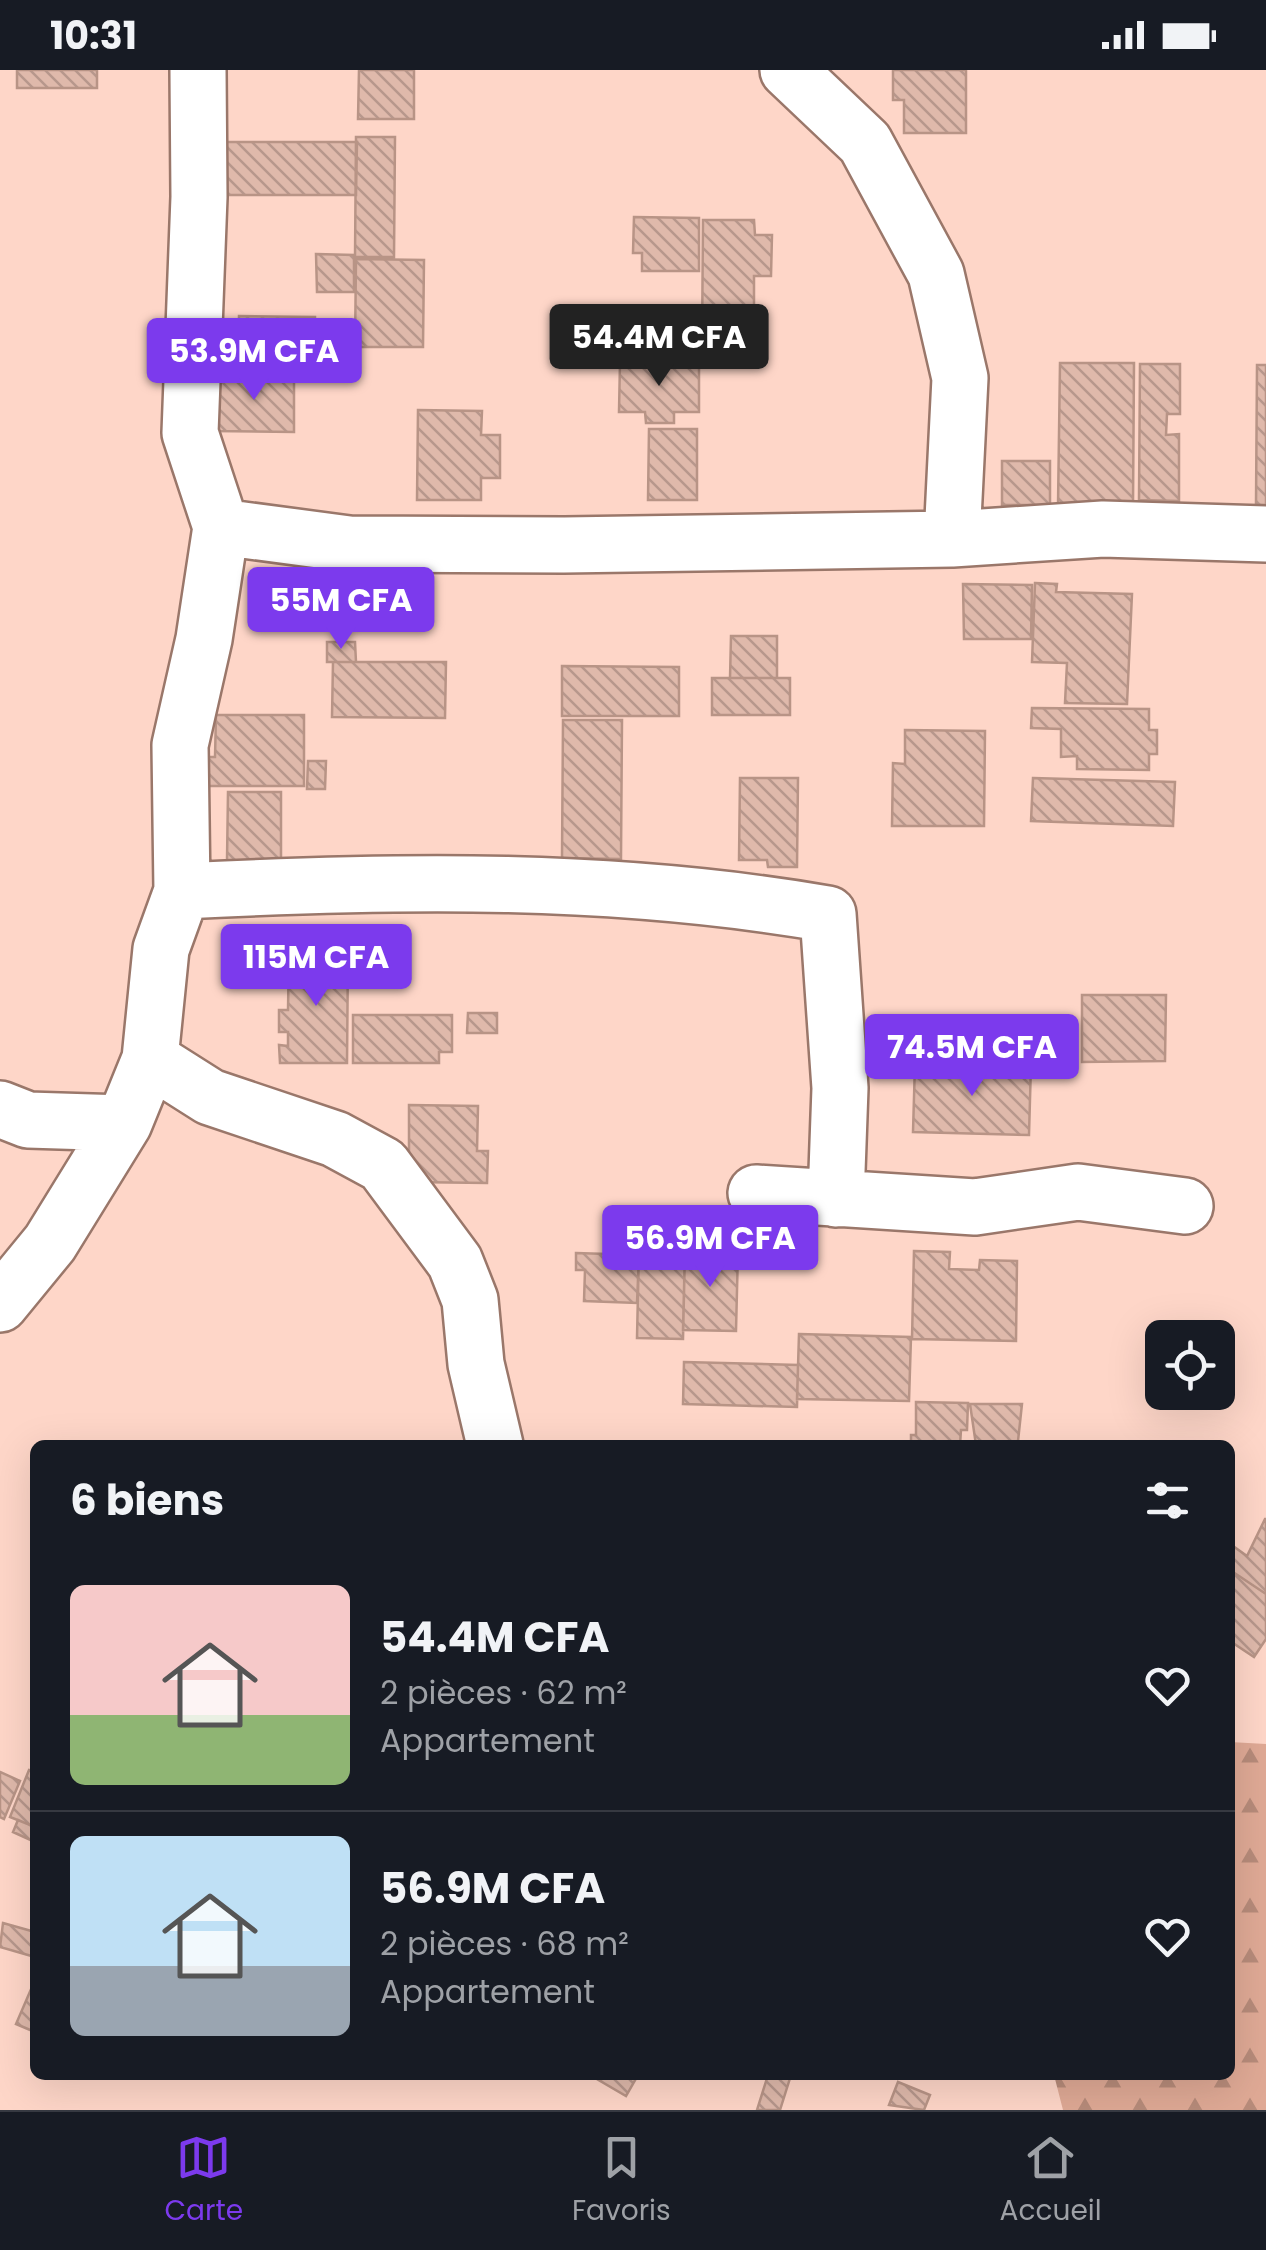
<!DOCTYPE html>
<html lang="fr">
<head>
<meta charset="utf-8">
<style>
	:root { --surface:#171b24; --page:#242831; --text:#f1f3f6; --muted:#9ea1a6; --line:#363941; --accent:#7c3aed }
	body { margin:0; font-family:Poppins,sans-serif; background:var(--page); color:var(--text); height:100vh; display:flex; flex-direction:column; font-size:38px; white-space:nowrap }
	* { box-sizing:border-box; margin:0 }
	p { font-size:32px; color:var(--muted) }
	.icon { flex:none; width:55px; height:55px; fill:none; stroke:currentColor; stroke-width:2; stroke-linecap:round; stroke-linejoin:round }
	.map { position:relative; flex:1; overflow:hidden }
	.sheet { position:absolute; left:30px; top:1370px; width:1205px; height:640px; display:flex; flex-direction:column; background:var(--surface); border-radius:15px; box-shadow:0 10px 40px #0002 }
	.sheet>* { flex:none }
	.tools { position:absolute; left:1145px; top:1250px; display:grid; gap:20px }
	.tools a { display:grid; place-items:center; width:90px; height:90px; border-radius:15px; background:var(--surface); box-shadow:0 10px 40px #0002; font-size:50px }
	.price { position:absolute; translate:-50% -85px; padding:0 22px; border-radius:10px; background:var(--accent); color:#fff; font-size:32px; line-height:65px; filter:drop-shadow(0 2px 5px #0008) }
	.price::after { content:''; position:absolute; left:50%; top:60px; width:30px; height:22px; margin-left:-15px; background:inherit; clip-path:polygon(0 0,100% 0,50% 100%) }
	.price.active { background:#222; color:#fff }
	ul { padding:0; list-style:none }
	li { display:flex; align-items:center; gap:30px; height:250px; padding:0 40px }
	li+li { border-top:2px solid var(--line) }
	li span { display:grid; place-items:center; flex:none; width:280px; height:200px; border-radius:15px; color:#555 }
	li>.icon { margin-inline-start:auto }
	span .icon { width:120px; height:120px; fill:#fffc; stroke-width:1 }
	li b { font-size:42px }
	h2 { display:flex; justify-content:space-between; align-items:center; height:120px; padding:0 40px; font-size:42px }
	.status { display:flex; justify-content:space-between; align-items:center; height:70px; padding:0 50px; background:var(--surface); direction:ltr }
	.status svg { height:28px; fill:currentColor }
	.tab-bar { display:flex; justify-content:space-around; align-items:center; height:140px; border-top:2px solid var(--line); background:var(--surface); font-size:28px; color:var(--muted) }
	.tab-bar a { display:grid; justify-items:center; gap:5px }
	.tab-bar .active { color:var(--accent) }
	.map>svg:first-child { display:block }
	.forest { fill:url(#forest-firs) }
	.building { fill:url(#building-back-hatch); stroke:#b89486; stroke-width:2.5 }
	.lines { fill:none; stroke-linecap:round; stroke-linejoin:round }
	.minor-casing { stroke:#9a776a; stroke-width:60 }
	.minor { stroke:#fff; stroke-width:55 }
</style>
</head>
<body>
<div class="status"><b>10:31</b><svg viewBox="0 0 49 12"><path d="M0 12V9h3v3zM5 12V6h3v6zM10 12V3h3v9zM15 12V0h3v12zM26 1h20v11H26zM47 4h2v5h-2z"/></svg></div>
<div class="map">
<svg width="1266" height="2040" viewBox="0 0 1266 2040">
	<defs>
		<pattern id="forest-firs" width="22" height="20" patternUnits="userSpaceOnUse" patternTransform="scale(2.5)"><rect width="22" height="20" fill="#dfa995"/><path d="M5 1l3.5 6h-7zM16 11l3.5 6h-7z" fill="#b78b7a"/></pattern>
		<pattern id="building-back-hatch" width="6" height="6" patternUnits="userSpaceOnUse" patternTransform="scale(2.5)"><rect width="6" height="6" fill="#dfb9ab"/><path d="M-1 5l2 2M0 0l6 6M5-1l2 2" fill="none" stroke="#b7978c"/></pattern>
	</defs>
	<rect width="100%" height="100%" fill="#fed6c8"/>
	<path class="forest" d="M 1230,1672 L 1266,1674 L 1266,2040 L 1063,2040 L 1054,2005 L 1230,2005 Z"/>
	<path class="building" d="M 17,0 L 97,0 L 97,18 L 17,18 Z
		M 359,0 L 414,0 L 414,49 L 358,49 Z
		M 893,0 L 966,0 L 966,63 L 904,63 L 904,30 L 893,30 Z
		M 356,67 L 395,67 L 394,187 L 355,187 Z
		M 220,72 L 357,72 L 356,125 L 220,125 Z
		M 634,147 L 699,148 L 699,201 L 642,201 L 642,183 L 633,183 Z
		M 703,150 L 754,150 L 755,165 L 772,165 L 771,206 L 754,206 L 754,278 L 702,277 Z
		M 316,184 L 354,185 L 354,222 L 317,222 Z
		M 356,189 L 424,190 L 423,277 L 355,277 Z
		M 239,246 L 315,247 L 315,305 L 238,304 Z
		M 239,276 L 238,304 L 213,304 L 214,277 Z
		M 620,292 L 699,292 L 699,342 L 674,342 L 674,353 L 646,353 L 645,342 L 619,342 Z
		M 1060,293 L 1134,293 L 1133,437 L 1058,436 Z
		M 1140,294 L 1180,294 L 1180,344 L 1167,344 L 1166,365 L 1179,364 L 1179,431 L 1139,430 Z
		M 1257,295 L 1266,295 L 1266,435 L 1256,435 Z
		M 213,304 L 294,304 L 294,362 L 213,361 Z
		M 418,340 L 482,341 L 481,365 L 500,365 L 500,408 L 481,408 L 481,430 L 417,430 Z
		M 649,359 L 697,359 L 697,430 L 648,430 Z
		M 1002,391 L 1050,391 L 1050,435 L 1002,435 Z
		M 1035,513 L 1057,514 L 1056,522 L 1132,524 L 1127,634 L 1065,633 L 1067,593 L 1032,592 Z
		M 963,514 L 1032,515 L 1031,569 L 964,569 Z
		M 731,566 L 777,566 L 777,608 L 730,608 Z
		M 327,572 L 355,572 L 356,592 L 327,592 Z
		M 333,592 L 446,592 L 445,648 L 332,647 Z
		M 562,596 L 679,597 L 679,646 L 562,646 Z
		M 712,608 L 790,608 L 790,645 L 712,645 Z
		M 1032,638 L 1149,639 L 1149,660 L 1157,660 L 1157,684 L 1149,684 L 1149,700 L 1077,699 L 1077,686 L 1061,687 L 1061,659 L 1031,658 Z
		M 216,645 L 304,645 L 304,716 L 206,716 L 206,687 L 215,687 Z
		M 563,650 L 622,650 L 621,789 L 562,788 Z
		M 905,660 L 985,661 L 984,756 L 892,756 L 893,693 L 905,694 Z
		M 308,691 L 326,691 L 325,719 L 307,719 Z
		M 740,708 L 798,708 L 797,797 L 768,797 L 767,790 L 739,790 Z
		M 1033,708 L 1175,712 L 1173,756 L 1031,751 Z
		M 228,722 L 281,722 L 281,792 L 227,791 Z
		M 272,873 L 297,873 L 297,882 L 289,882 L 289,891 L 273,891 Z
		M 289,882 L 348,882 L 347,993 L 280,993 L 279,975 L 288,976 L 288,962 L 279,962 L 279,940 L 288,940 Z
		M 1082,925 L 1166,925 L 1165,991 L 1082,992 Z
		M 468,943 L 497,943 L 497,963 L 467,963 Z
		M 353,945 L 452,945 L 452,982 L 439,982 L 439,993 L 353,993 Z
		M 915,993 L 1031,994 L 1029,1065 L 913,1062 Z
		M 409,1035 L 478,1036 L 477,1081 L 488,1081 L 487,1113 L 409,1112 Z
		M 639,1178 L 685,1179 L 683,1269 L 637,1268 Z
		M 685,1179 L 738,1180 L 736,1261 L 683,1260 Z
		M 914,1181 L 950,1182 L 949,1199 L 979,1200 L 980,1190 L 1017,1191 L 1016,1271 L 912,1269 Z
		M 576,1183 L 639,1185 L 637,1233 L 584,1231 L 585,1200 L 576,1200 Z
		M 799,1264 L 911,1267 L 909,1331 L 797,1329 Z
		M 684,1292 L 798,1295 L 797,1337 L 683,1334 Z
		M 916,1332 L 968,1333 L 967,1360 L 961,1360 L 960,1375 L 911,1375 L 911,1365 L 916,1365 Z
		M 970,1334 L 1022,1334 L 1018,1371 L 1022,1375 L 976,1375 Z
		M 1265,1449 L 1266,1449 L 1266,1524 L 1230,1500 L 1233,1476 L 1247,1486 Z
		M 1230,1500 L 1266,1524 L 1266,1569 L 1254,1587 L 1230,1571 Z
		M 29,1700 L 35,1702 L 35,1757 L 10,1747 Z
		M 0,1702 L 20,1711 L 4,1749 L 0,1747 Z
		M 18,1750 L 35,1757 L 35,1772 L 13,1762 Z
		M 3,1853 L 35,1862 L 35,1887 L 0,1877 Z
		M 35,1910 L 35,1962 L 16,1954 Z
		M 590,2005 L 638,2005 L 626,2026 Z
		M 768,2005 L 791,2005 L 780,2040 L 757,2040 Z
		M 898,2012 L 930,2025 L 924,2040 L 889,2035 Z"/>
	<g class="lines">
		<defs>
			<path id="minor" d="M 788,0 L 865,73 L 936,204 L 960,308 L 952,469
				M 221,457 L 349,474 L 564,475 L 952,469 L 1103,459 L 1266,464
				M 182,821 C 400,810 613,807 828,844 L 840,1018 L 836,1129
				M 150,989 L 210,1027 L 335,1069 L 383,1095 L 455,1192 L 470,1230 L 476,1294 L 495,1375
				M 0,1039 L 28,1050 L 124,1053
				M 756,1123 L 975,1137 L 1078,1122 L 1185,1136
				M 0,1234 L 50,1173 L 124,1053 L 150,989 L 161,879 L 182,821 L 180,675 L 204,569 L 221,457 L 190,363 L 199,127 L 198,0"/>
		</defs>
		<use href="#minor" class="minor-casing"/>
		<use href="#minor" class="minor"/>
	</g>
</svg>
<div class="tools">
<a><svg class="icon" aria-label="locate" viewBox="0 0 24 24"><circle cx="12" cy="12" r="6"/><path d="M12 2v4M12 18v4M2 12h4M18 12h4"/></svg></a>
</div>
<b class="price active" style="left:659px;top:319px">54.4M CFA</b>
<b class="price" style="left:254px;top:333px">53.9M CFA</b>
<b class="price" style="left:341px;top:582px">55M CFA</b>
<b class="price" style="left:316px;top:939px">115M CFA</b>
<b class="price" style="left:972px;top:1029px">74.5M CFA</b>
<b class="price" style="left:710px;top:1220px">56.9M CFA</b>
<section class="sheet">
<h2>6 biens<svg class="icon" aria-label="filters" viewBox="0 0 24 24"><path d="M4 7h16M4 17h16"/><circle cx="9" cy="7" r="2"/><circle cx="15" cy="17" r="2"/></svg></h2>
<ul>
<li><span style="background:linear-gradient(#f6c9c9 65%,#8fb573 0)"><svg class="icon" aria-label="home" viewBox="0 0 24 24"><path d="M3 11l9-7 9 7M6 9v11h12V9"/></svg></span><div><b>54.4M CFA</b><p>2 pièces · 62 m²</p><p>Appartement</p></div><svg class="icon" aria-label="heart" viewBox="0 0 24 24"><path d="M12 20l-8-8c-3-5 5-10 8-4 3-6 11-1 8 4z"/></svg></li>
<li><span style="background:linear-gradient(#bfe0f5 65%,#9aa5b1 0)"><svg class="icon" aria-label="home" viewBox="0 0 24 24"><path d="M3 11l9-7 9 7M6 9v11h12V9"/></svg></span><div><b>56.9M CFA</b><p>2 pièces · 68 m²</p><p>Appartement</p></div><svg class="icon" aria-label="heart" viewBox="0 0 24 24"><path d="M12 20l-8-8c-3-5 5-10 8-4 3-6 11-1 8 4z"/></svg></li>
</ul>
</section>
</div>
<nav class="tab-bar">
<a class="active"><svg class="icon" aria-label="map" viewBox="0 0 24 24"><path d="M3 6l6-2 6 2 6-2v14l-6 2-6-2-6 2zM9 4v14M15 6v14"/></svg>Carte</a>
<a><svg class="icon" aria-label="saved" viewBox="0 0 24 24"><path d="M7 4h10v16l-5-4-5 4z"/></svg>Favoris</a>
<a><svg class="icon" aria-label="home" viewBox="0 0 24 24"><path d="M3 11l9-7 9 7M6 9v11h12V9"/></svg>Accueil</a>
</nav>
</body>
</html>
